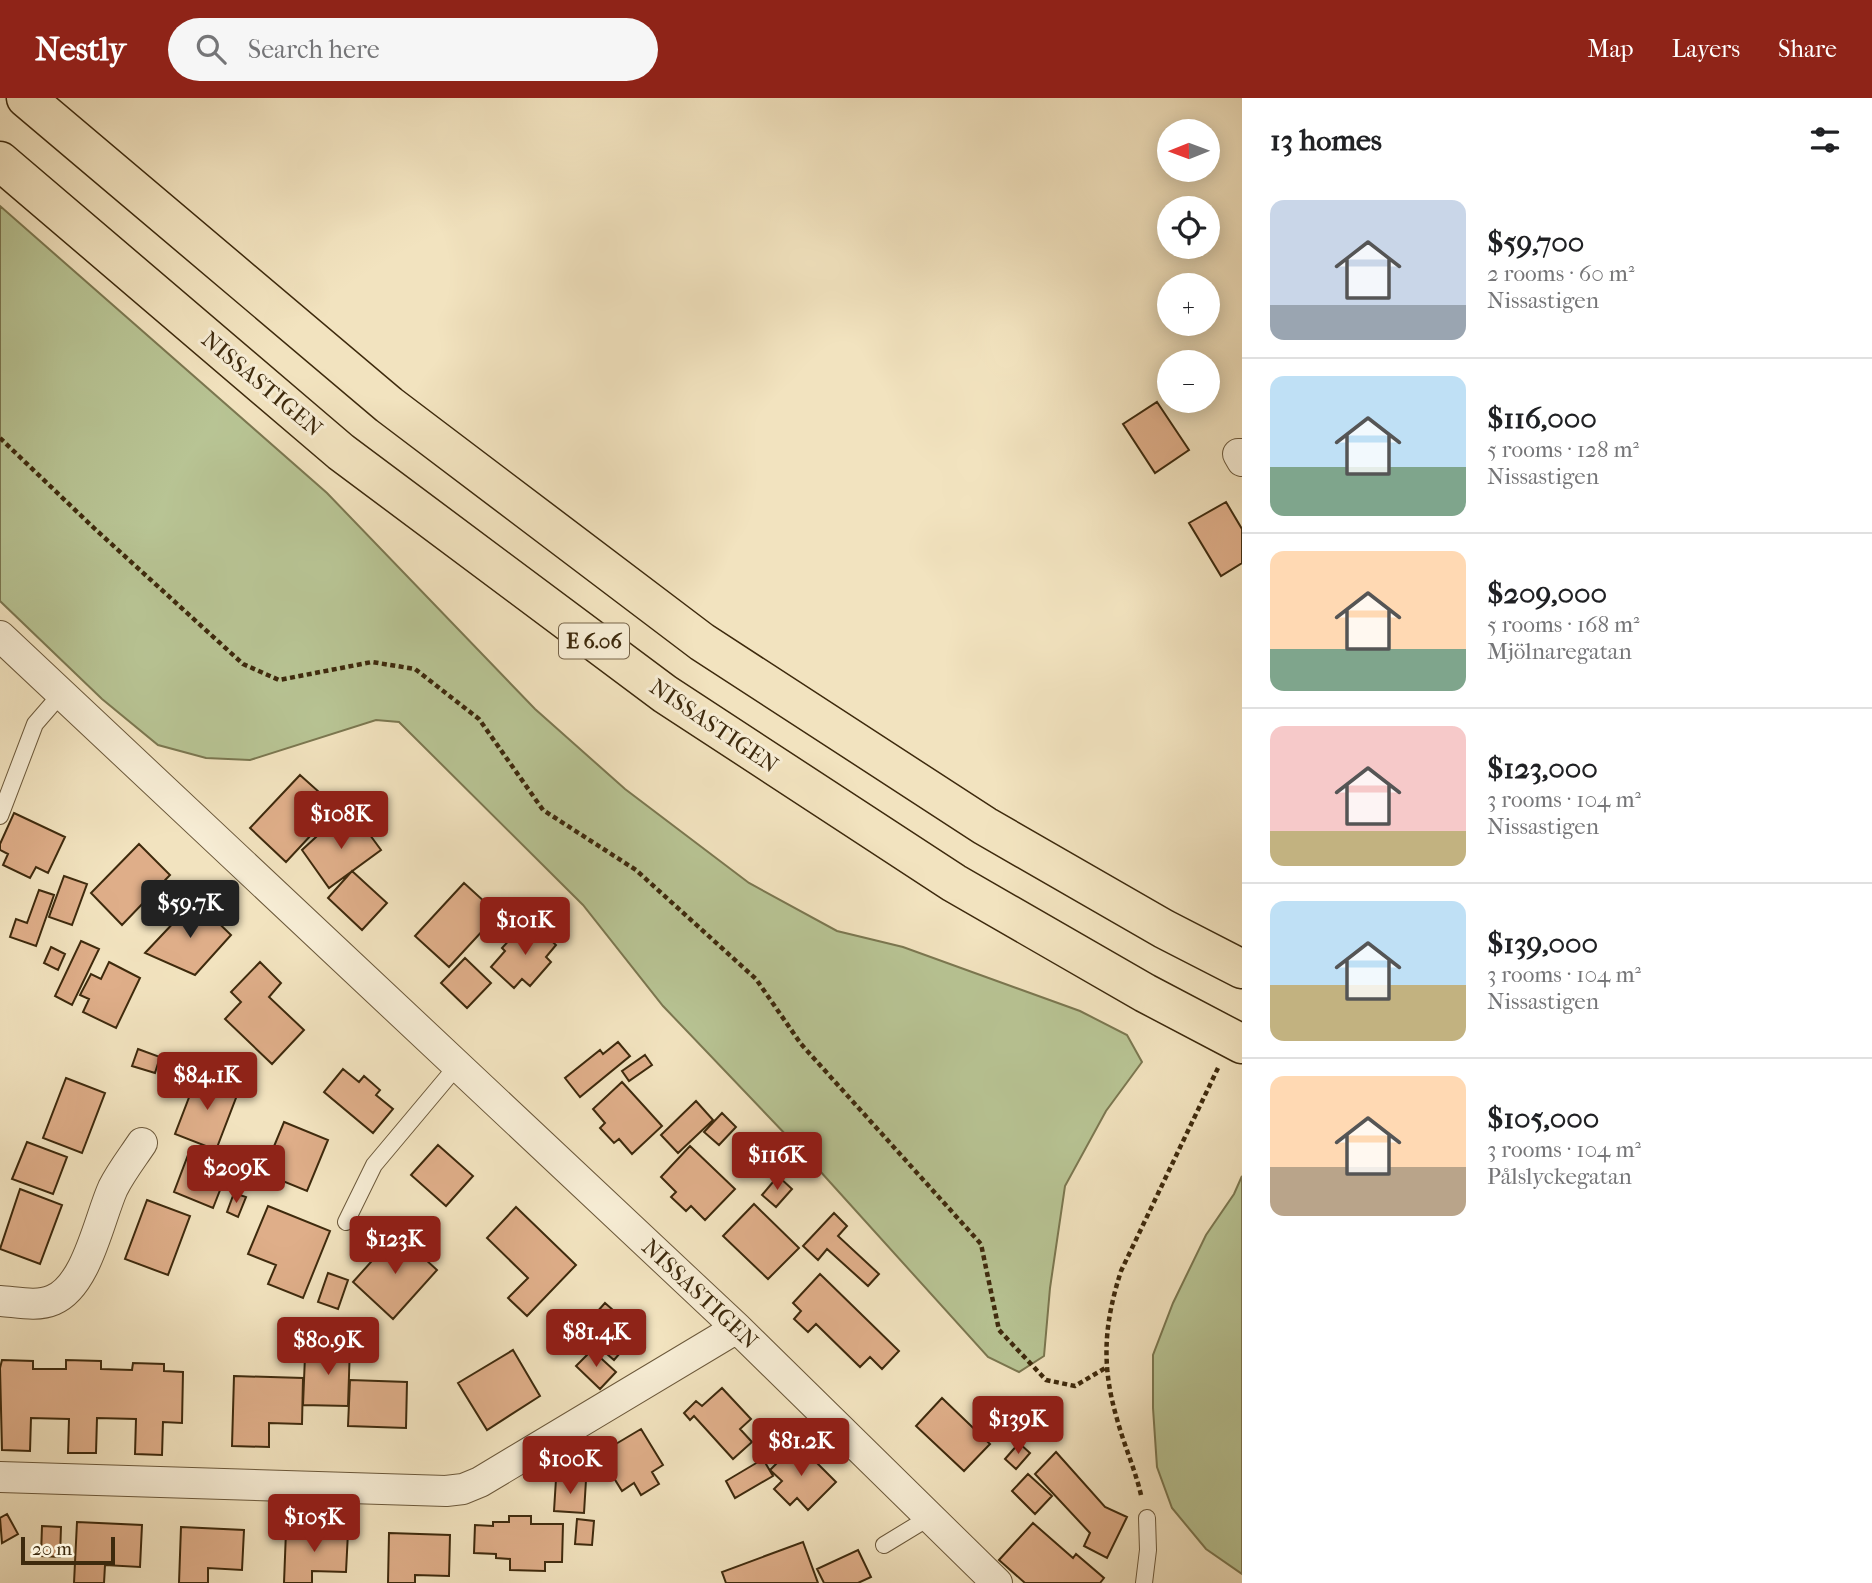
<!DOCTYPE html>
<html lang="en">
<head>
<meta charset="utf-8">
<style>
	:root { --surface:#fff; --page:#f6f6f6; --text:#202124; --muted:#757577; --line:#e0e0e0; --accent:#8f2418 }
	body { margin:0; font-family:"IM FELL French Canon",serif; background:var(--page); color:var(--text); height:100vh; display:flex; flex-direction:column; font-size:26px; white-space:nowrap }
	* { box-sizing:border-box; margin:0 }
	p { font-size:23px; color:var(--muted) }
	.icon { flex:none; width:38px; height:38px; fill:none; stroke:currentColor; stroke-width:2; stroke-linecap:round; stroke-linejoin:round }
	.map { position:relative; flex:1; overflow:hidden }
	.details { display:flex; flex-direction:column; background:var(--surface); width:630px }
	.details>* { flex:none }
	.needle { width:46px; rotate:269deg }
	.tools { position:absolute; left:1157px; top:21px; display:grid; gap:14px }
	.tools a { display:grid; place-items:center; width:63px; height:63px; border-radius:50%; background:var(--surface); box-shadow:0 4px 18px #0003; font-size:35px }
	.scale { position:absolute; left:21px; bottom:18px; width:94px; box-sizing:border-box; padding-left:7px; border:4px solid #3e2a0d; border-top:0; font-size:19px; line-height:24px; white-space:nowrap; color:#3e2a0d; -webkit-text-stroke:5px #f7edd5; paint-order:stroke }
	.price { position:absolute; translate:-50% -60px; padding:0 16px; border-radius:7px; background:var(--accent); color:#fff; font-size:23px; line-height:46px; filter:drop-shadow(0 2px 4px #0008) }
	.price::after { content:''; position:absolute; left:50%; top:42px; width:21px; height:16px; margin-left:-10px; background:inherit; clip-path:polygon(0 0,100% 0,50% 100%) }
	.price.active { background:#222; color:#fff }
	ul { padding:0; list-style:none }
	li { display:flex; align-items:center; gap:21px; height:175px; padding:0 28px }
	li+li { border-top:2px solid var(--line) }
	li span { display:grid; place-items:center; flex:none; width:196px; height:140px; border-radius:14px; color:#555 }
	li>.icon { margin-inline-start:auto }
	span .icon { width:84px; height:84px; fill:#fffc; stroke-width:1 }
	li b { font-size:30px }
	h2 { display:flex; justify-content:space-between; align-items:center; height:84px; padding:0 28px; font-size:30px }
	header { display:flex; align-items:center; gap:42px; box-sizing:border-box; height:98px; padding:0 35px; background:var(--accent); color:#fff }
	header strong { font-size:33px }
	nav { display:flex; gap:38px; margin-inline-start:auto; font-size:24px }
	.search { width:490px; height:63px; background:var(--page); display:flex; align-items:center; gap:18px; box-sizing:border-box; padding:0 24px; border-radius:38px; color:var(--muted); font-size:26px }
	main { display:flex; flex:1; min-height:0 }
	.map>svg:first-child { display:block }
	.green { fill:#b8c494; stroke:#7b7750; stroke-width:2 }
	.building { fill:#dfae89; stroke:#3e2a0d; stroke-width:2 }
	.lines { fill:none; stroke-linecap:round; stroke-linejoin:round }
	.lane-casing { stroke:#6b583a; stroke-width:18 }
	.street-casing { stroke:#6b583a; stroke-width:32 }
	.highway-casing { stroke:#3e2a0d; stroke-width:41 }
	.path { stroke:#3e2a0d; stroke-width:4.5; stroke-dasharray:5 3.5; stroke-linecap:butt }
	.lane { stroke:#f7edd5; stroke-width:16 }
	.street { stroke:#f7edd5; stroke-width:30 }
	.highway { stroke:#f2e3bf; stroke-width:38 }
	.labels { text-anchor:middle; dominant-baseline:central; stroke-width:6; stroke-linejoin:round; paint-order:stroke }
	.shield { fill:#f7edd5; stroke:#766449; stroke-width:2 }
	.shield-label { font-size:21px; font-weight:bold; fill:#3e2a0d }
	.street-label { font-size:23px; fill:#3e2a0d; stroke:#f7edd5 }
</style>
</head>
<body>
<header>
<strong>Nestly</strong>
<div class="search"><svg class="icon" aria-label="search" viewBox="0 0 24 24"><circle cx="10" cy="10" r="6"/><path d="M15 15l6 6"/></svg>Search here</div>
<nav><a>Map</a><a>Layers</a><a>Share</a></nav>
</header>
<main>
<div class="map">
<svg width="1242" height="1485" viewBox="0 0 1242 1485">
	<rect width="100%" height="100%" fill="#f2e3bf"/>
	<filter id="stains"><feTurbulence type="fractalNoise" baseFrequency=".00286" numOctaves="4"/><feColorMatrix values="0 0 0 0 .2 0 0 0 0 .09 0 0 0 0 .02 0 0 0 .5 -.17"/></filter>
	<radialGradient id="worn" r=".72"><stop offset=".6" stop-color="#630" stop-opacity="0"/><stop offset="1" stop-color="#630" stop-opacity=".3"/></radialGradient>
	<path class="green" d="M 0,108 L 327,395 L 535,611 L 625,691 L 749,785 L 837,833 L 903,849 L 1080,913 L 1127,937 L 1142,964 L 1106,1013 L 1065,1088 L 1050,1190 L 1044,1258 L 1019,1274 L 988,1259 L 810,1062 L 663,908 L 583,807 L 399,624 L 376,622 L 250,662 L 206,660 L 158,647 L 102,601 L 0,503 Z
		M 1242,1078 L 1242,1476 L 1206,1451 L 1172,1410 L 1157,1369 L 1153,1310 L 1153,1257 L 1173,1205 L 1206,1137 L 1234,1096 Z"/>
	<path class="building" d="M 1157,304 L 1189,352 L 1155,375 L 1123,326 Z
		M 1226,404 L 1242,431 L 1242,465 L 1221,478 L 1189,425 Z
		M 300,677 L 319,694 L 296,719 L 313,735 L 286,764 L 250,730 Z
		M 14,715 L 65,739 L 48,775 L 36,769 L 30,780 L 3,767 L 8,756 L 0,752 L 0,746 Z
		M 356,718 L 381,752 L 329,790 L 302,752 L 329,727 L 333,733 Z
		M 139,746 L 170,777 L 122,827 L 91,795 Z
		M 352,773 L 387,805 L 362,832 L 328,800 Z
		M 64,778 L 87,786 L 72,827 L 49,819 Z
		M 464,785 L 498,816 L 449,869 L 415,838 Z
		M 39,792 L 54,797 L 36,848 L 10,839 L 16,821 L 27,825 Z
		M 195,802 L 231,837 L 195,877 L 145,855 Z
		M 532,825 L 556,847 L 546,859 L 551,864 L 530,888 L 522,881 L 514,890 L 491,869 L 505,853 L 502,850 L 515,836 L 519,840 Z
		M 81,843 L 99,851 L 72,907 L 55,898 Z
		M 51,849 L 65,856 L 58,872 L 44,865 Z
		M 465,860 L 491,885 L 467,910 L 441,885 Z
		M 109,864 L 140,880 L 116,930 L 83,914 L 89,901 L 80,897 L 91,876 L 101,881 Z
		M 260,864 L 281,885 L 269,899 L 304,932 L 272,966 L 225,921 L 241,904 L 231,894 Z
		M 618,944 L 630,958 L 580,999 L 565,980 L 600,952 L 603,956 Z
		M 138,951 L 160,959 L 155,975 L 132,968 Z
		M 645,957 L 652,967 L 629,983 L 622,973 Z
		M 343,971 L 359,984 L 364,978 L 380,992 L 376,997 L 393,1011 L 373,1035 L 324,994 Z
		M 198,976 L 239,992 L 216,1052 L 175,1036 Z
		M 66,980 L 105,995 L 82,1055 L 43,1040 Z
		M 622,984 L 662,1028 L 632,1056 L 619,1041 L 614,1045 L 600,1030 L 605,1025 L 593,1011 Z
		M 696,1003 L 713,1022 L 678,1055 L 661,1037 Z
		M 722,1015 L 736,1029 L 719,1047 L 704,1034 Z
		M 284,1024 L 328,1042 L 307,1093 L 263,1075 Z
		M 27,1044 L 67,1059 L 53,1096 L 12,1081 Z
		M 438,1047 L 473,1078 L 446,1108 L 411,1077 Z
		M 690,1048 L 735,1091 L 705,1122 L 691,1108 L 686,1113 L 671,1099 L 676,1094 L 661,1079 Z
		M 223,1055 L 233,1059 L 213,1110 L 174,1094 L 188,1057 L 218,1068 Z
		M 778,1078 L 792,1091 L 776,1109 L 762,1097 Z
		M 20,1091 L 62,1107 L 40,1166 L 0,1151 Z
		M 234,1095 L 246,1099 L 238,1119 L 227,1114 Z
		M 147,1102 L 190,1118 L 168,1177 L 125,1161 Z
		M 754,1106 L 799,1150 L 768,1181 L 723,1138 Z
		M 268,1108 L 330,1133 L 303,1200 L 268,1186 L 276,1167 L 248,1156 Z
		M 516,1109 L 576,1167 L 527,1218 L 508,1200 L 528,1180 L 487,1140 Z
		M 834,1115 L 847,1128 L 838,1138 L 879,1176 L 868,1188 L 827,1151 L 818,1162 L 803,1148 Z
		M 397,1135 L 437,1172 L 393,1221 L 353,1184 Z
		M 328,1175 L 348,1182 L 338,1211 L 318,1204 Z
		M 820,1176 L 899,1253 L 882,1271 L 870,1259 L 860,1269 L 816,1226 L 808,1234 L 794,1221 L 801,1213 L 793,1205 Z
		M 605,1205 L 638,1234 L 614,1262 L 580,1233 Z
		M 323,1247 L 350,1248 L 348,1308 L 303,1307 L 305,1258 L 323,1258 Z
		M 513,1252 L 540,1298 L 487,1332 L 458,1285 Z
		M 592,1252 L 616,1274 L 600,1291 L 576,1268 Z
		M 2,1262 L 33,1263 L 33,1271 L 66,1271 L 66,1262 L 101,1263 L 101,1271 L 132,1272 L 133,1265 L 164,1266 L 164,1273 L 183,1274 L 182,1325 L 163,1324 L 162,1357 L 135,1356 L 136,1321 L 97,1320 L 96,1355 L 68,1355 L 69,1321 L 31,1320 L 30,1353 L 2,1352 L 0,1270 Z
		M 234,1278 L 303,1280 L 302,1326 L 269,1325 L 269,1349 L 232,1348 Z
		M 350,1282 L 407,1284 L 406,1330 L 348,1328 Z
		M 722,1290 L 751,1321 L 740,1331 L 752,1344 L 733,1361 L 694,1318 L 690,1322 L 684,1315 L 696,1303 L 702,1308 Z
		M 942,1300 L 990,1346 L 964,1373 L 916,1328 Z
		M 641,1331 L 663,1367 L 652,1374 L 659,1386 L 641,1397 L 634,1385 L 622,1393 L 599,1356 Z
		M 797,1345 L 836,1384 L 808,1412 L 797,1400 L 790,1407 L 774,1391 L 782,1383 L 770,1372 Z
		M 1019,1345 L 1030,1355 L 1016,1371 L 1005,1361 Z
		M 1056,1354 L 1105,1409 L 1127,1419 L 1107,1460 L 1084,1448 L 1090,1435 L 1035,1376 Z
		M 763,1361 L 773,1378 L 735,1400 L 726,1383 Z
		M 1028,1376 L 1052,1398 L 1035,1416 L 1012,1393 Z
		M 556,1381 L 586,1382 L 584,1415 L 554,1413 Z
		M 7,1416 L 18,1436 L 2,1445 L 0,1420 Z
		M 509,1418 L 531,1418 L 531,1426 L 563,1426 L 562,1464 L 545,1464 L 545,1473 L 510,1472 L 510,1461 L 496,1460 L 496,1456 L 474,1455 L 475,1427 L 493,1428 L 493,1424 L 509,1424 Z
		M 577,1421 L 594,1423 L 592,1447 L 575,1446 Z
		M 77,1424 L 142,1427 L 140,1469 L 105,1467 L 104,1485 L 74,1485 Z
		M 1033,1425 L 1073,1460 L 1076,1456 L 1104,1480 L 1100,1485 L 1025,1485 L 999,1462 Z
		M 42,1428 L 61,1429 L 60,1459 L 41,1458 Z
		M 181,1429 L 244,1432 L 242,1472 L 208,1470 L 208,1485 L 179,1485 Z
		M 286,1433 L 348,1434 L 346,1474 L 312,1473 L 312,1485 L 284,1485 Z
		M 389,1435 L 450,1437 L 449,1478 L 415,1477 L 415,1485 L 388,1485 Z
		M 803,1444 L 818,1485 L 726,1485 L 722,1474 Z
		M 858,1452 L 871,1479 L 858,1485 L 824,1485 L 817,1471 Z"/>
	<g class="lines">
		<defs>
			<path id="lane" d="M 0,718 L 35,626 L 61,596
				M 346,1124 L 374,1067 L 457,968
				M 884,1447 L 930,1419
				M 1144,1485 L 1148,1452 L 1147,1420"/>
			<path id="street" d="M 1242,356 L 1238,356 L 1242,363
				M 0,538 L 737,1230 L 997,1485
				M 0,1203 C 17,1204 37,1209 53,1202 C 87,1188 99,1121 113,1090 C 121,1074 132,1060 142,1045
				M 0,1379 L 446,1393 L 463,1391 L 480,1384 L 737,1230"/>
			<path id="highway" d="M 26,0 L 389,307 L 702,544 L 985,728 L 1164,831 L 1242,871
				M 0,63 L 341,354 L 665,596 L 954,785 L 1145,895 L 1242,946"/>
		</defs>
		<use href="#lane" class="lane-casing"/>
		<use href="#street" class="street-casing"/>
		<use href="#highway" class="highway-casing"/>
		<path class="path" d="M 0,340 L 95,431 L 243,566 L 279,582 L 372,564 L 415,571 L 479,621 L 543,712 L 636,772 L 756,881 L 801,946 L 981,1146 L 999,1232 L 1046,1282 L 1075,1288 L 1107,1269
			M 1141,1397 C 1135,1371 1124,1347 1117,1321 C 1101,1267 1104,1226 1121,1173 L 1218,970"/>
		<use href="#lane" class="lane"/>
		<use href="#street" class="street"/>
		<use href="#highway" class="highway"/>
	</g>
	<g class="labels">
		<rect class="shield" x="559" y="525.5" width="70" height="35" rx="5"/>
		<g class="shield-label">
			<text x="594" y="543">E 6.06</text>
		</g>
		<g class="street-label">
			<text transform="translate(262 286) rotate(40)">NISSASTIGEN</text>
			<text transform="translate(714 628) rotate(34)">NISSASTIGEN</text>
			<text transform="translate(700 1196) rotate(43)">NISSASTIGEN</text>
		</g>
	</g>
	<rect width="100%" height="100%" filter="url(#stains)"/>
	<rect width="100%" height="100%" fill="url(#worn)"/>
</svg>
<div class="tools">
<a><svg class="needle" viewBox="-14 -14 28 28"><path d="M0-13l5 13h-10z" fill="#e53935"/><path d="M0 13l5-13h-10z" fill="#757577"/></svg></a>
<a><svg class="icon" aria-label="locate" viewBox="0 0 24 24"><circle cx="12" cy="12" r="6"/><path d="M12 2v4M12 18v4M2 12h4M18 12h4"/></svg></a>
<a>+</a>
<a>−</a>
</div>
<div class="scale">20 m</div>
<b class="price" style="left:341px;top:753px">$108K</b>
<b class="price active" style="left:190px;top:842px">$59.7K</b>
<b class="price" style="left:525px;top:859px">$101K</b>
<b class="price" style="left:207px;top:1014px">$84.1K</b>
<b class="price" style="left:777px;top:1094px">$116K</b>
<b class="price" style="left:236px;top:1107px">$209K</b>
<b class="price" style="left:395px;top:1178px">$123K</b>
<b class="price" style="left:596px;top:1271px">$81.4K</b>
<b class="price" style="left:328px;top:1279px">$80.9K</b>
<b class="price" style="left:1018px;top:1358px">$139K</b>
<b class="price" style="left:801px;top:1380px">$81.2K</b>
<b class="price" style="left:570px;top:1398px">$100K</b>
<b class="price" style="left:314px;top:1456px">$105K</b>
</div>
<section class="details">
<h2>13 homes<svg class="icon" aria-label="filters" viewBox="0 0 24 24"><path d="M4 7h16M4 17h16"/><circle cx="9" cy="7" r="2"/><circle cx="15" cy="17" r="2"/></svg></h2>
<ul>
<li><span style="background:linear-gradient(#c9d6e8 75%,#9aa5b1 0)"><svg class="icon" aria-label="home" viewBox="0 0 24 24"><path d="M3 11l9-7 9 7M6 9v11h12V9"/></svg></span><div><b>$59,700</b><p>2 rooms · 60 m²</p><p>Nissastigen</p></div></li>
<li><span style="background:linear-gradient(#bfe0f5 65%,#7fa58c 0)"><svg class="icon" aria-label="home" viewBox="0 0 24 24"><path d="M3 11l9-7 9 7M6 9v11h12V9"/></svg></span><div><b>$116,000</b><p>5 rooms · 128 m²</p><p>Nissastigen</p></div></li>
<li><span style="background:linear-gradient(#ffd9b3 70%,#7fa58c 0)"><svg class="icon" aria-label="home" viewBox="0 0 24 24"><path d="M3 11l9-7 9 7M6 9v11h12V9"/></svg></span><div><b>$209,000</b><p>5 rooms · 168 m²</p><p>Mjölnaregatan</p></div></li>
<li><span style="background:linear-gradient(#f6c9c9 75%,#c2b280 0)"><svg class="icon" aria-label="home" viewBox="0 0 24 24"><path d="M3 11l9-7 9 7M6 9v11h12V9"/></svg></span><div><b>$123,000</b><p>3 rooms · 104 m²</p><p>Nissastigen</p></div></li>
<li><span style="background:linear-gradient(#bfe0f5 60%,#c2b280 0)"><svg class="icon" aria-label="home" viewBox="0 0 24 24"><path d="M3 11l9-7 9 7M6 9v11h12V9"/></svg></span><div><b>$139,000</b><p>3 rooms · 104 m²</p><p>Nissastigen</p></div></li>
<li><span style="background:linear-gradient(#ffd9b3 65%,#b9a48a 0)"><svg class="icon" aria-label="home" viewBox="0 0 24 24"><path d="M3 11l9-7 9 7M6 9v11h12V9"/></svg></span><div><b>$105,000</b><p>3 rooms · 104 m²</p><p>Pålslyckegatan</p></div></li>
</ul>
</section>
</main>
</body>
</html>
